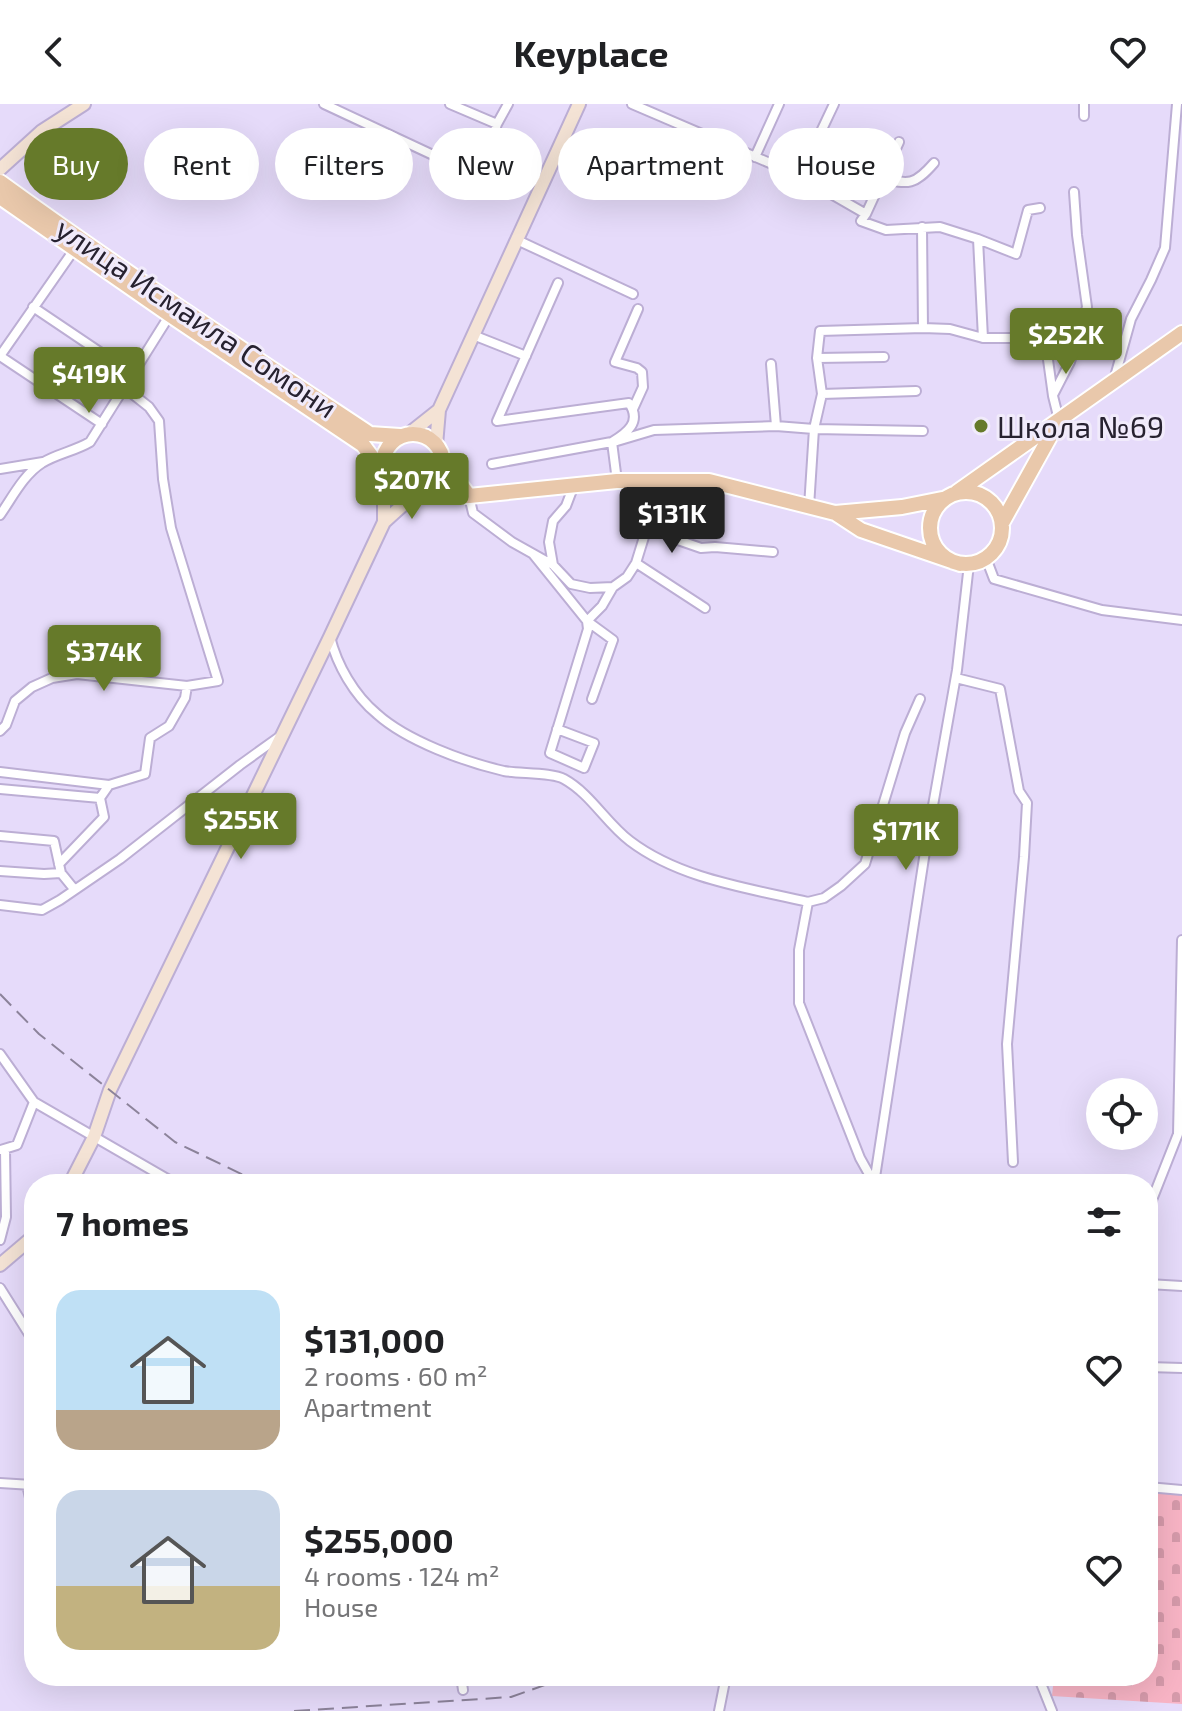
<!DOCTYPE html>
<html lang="en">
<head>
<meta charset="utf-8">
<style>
	:root { --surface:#fff; --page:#f2f2f2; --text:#202124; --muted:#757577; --accent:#667a2a }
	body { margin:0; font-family:"Exo 2",sans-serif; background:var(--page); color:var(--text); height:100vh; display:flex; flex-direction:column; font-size:30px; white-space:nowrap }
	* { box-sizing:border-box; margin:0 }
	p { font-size:26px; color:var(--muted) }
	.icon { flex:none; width:44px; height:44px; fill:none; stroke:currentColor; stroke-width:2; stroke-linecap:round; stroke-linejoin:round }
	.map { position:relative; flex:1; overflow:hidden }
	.panel { position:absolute; left:24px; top:1070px; width:1134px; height:512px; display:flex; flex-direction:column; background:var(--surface); border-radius:32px; box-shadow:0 8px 32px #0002 }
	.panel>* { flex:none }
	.top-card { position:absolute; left:24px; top:24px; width:1134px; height:72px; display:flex; gap:16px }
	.controls { position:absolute; left:1086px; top:974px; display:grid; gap:16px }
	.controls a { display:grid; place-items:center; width:72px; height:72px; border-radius:50%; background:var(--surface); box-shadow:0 8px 32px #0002; font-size:40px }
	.price { position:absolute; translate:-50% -68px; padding:0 18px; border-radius:8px; background:var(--accent); color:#fff; font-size:26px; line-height:52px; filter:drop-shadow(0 2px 4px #0008) }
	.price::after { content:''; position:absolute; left:50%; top:48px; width:24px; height:18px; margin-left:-12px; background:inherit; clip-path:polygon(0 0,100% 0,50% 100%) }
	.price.on { background:#222; color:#fff }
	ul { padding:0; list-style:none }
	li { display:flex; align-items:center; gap:24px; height:200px; padding:0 32px }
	li span { display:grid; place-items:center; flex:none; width:224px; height:160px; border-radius:24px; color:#555 }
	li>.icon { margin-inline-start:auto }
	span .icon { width:96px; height:96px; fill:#fffc; stroke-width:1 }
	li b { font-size:34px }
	h2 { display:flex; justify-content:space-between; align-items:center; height:96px; padding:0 32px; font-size:34px }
	.pill { padding:0 28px; border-radius:36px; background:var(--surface); box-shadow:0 8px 32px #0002; font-size:28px; line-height:72px }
	.pill.on { background:var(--accent); color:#fff }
	header { display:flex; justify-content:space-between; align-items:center; height:104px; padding:0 32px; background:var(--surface); font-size:36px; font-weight:700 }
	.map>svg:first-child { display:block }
	.cemetery { fill:url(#cemetery-stones) }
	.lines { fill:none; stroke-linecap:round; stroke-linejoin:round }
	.street-casing { stroke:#bcaed4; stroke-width:12 }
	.secondary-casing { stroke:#bcaed4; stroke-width:16 }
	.primary-casing { stroke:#fff; stroke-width:18 }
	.street { stroke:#fff; stroke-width:8 }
	.secondary { stroke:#f4e3d5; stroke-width:12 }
	.primary { stroke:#e9c8ab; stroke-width:14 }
	.rail { stroke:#8c839a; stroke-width:2; stroke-dasharray:16 8; stroke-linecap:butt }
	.poi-dot { fill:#667a2a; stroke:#f1ebfb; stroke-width:3 }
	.labels { text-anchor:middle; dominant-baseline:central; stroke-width:6; stroke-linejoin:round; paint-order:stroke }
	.street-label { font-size:30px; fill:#272230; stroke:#f1ebfb }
	.poi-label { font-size:30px; fill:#272230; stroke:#f1ebfb; text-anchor:start }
</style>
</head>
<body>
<header><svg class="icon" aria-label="back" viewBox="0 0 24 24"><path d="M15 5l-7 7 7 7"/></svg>Keyplace<svg class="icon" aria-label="heart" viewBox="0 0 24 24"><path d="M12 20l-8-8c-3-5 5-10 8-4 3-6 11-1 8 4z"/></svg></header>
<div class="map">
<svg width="1182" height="1607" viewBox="0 0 1182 1607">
	<defs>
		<pattern id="cemetery-stones" width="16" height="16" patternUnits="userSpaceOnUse" patternTransform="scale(2)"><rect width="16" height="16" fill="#f8b4c5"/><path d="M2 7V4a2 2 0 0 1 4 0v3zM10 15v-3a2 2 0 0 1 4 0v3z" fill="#d59aaa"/></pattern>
	</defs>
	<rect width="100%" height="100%" fill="#e6dbfa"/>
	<path class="cemetery" d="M 1148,1387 L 1182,1389 L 1182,1600 L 1052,1592 L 1054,1572 L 1148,1572 Z"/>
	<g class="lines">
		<defs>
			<path id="street" d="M 324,0 L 480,73 L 497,20 L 508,0
				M 450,0 L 497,20
				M 632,0 L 800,72 L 866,110 L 861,117 L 886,126 L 940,123 L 978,135 L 983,234
				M 1084,0 L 1084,12
				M 755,53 L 779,0
				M 800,72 L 834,0
				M 881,74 C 909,81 915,81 934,59
				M 866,110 L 899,38
				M 922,123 L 923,224 L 950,225 L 983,234 L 1045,234 L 1053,292 L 1059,316
				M 978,135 L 1016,150 L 1028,106 L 1040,104
				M 517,136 L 633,190
				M 76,143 L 0,252 L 102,320
				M 558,179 L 497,317 L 629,299 C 642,318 627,329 612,338 L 617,377
				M 33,203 L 134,271
				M 473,231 L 526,252
				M 817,254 L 820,227 L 923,224
				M 771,260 L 776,322 L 814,325 L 822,290 L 916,287
				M 1114,276 L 1131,215 L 1151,176 L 1165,144 L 1177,0
				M 822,290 L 817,254 L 884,253
				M 1053,291 L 1070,258 L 1087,203 L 1077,131 L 1074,88
				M 633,305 L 643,283 L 642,268 L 637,264 L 615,258 L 638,205
				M 492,360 L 617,337 L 654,326 L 776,322
				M 0,365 L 43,358
				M 663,377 L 658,402 L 648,420 L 675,435 L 701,444 L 715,443 L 773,448
				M 574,381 L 566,402 L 553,417 L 549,438 L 553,461 L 571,480 L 590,484 L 613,483 L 627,473 L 636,459 L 648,420
				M 469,392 L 473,409 L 512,438 L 553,461
				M 809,403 L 814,325 L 923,327
				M 0,411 C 12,394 24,370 42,359 C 56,350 75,347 90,338 L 171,209
				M 533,450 L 587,517 L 588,525 L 550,649 L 584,664 L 594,639 L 557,625
				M 986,454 L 994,475 L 1102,506 L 1182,516
				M 636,459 L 705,504
				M 330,533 C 337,561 354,591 377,610 C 407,637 465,658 504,667 C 519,670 552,668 564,675 C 591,690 606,719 630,737 C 680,775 748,784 808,798 L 799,846 L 799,899 L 860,1054 L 874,1079
				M 956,574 L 1000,585 L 1019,687 L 1027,699 L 1024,753 L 1007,940 L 1013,1058
				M 592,595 L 613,536 L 587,517 L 602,502 L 613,483
				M 0,627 L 6,621 L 15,597 L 32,583 L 52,574 L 77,570 L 187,582 L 218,577 L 171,424 L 163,375 L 159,317 L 149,303 L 125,284
				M 0,668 L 109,681
				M 0,685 L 100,694
				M 0,732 L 54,737 L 61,769 L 74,785
				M 59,760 L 104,713 L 100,694 L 109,681 L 145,670 L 150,634 L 169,622 L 185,594 L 187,582
				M 0,767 L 44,770 L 61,769
				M 808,798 L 824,794 L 841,782 L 865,760 L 905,629 L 920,595
				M 0,801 L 42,806 L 60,796 L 120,755 L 240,661 L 279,633
				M 0,950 L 34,998 L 176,1080
				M 1,1046 L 17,1041 L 34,998
				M 874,1080 L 926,741 L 957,566 L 969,460
				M 1148,1106 L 1178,1030 L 1182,836
				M 0,1136 L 6,1113 L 5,1046
				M 1148,1180 L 1182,1182
				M 0,1184 L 34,1238
				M 1148,1263 L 1182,1264
				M 0,1379 L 32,1381 L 34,1318
				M 27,1381 L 30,1394 L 34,1396
				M 1148,1383 L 1182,1386
				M 461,1572 L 463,1586
				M 1038,1572 L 1052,1607
				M 552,1574 L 556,1572
				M 719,1607 L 726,1572"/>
			<path id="secondary" d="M 0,65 L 42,27 L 84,0
				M 410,329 L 439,306
				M 436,341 L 439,306 L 579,0
				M 384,418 L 415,390
				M 70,1080 L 94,1033 L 110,986 L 330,533 L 384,418 L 384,370
				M 0,1161 L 34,1132"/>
			<path id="primary" d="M 0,78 C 121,166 245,247 370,330 L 400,332
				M 0,93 L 170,211 L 363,341 L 383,368
				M383 360a30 30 0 1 1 60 0a30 30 0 1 1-60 0Z
				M 443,357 L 469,392
				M930 424a36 36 0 1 1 72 0a36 36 0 1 1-72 0Z
				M 957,388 L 1182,229
				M 420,389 L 469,392 L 617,377 L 709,377 L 835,409 L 861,426 L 960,460
				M 835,409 L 902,403 L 942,395
				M 1002,419 L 1057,320"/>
		</defs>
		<use href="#street" class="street-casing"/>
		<use href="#secondary" class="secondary-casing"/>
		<use href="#primary" class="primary-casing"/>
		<use href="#street" class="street"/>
		<use href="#secondary" class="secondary"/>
		<use href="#primary" class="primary"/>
		<path class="rail" d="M 0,890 L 39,930 L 175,1038 L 262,1080
			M 294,1607 L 511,1593 L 570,1572"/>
	</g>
	<circle class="poi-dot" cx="981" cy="322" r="8"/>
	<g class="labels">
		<g class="street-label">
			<text transform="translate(197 213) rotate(34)">улица Исмаила Сомони</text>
		</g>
		<g class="poi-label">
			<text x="997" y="322">Школа №69</text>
		</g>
	</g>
</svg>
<div class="controls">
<a><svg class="icon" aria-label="locate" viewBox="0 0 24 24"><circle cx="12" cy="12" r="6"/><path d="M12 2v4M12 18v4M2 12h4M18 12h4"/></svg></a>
</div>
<b class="price" style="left:1066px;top:272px">$252K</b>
<b class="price" style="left:89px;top:311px">$419K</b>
<b class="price" style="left:412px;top:417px">$207K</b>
<b class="price on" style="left:672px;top:451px">$131K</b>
<b class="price" style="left:104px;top:589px">$374K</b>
<b class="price" style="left:241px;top:757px">$255K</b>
<b class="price" style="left:906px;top:768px">$171K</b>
<div class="top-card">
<a class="pill on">Buy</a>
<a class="pill">Rent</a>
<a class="pill">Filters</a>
<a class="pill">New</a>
<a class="pill">Apartment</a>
<a class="pill">House</a>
</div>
<section class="panel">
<h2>7 homes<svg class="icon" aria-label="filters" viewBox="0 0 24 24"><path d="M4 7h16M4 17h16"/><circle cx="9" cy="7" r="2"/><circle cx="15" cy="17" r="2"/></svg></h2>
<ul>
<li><span style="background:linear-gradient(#bfe0f5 75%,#b9a48a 0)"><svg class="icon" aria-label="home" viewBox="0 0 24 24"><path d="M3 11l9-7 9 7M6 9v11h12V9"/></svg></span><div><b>$131,000</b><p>2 rooms · 60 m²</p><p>Apartment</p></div><svg class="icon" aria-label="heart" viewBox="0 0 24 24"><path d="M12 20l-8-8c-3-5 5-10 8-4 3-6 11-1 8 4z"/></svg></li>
<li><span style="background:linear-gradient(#c9d6e8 60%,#c2b280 0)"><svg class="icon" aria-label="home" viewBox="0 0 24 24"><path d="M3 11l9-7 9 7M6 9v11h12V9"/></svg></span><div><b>$255,000</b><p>4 rooms · 124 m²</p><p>House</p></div><svg class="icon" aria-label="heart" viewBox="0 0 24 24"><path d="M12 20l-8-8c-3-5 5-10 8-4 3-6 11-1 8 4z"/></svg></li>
</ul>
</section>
</div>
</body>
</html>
